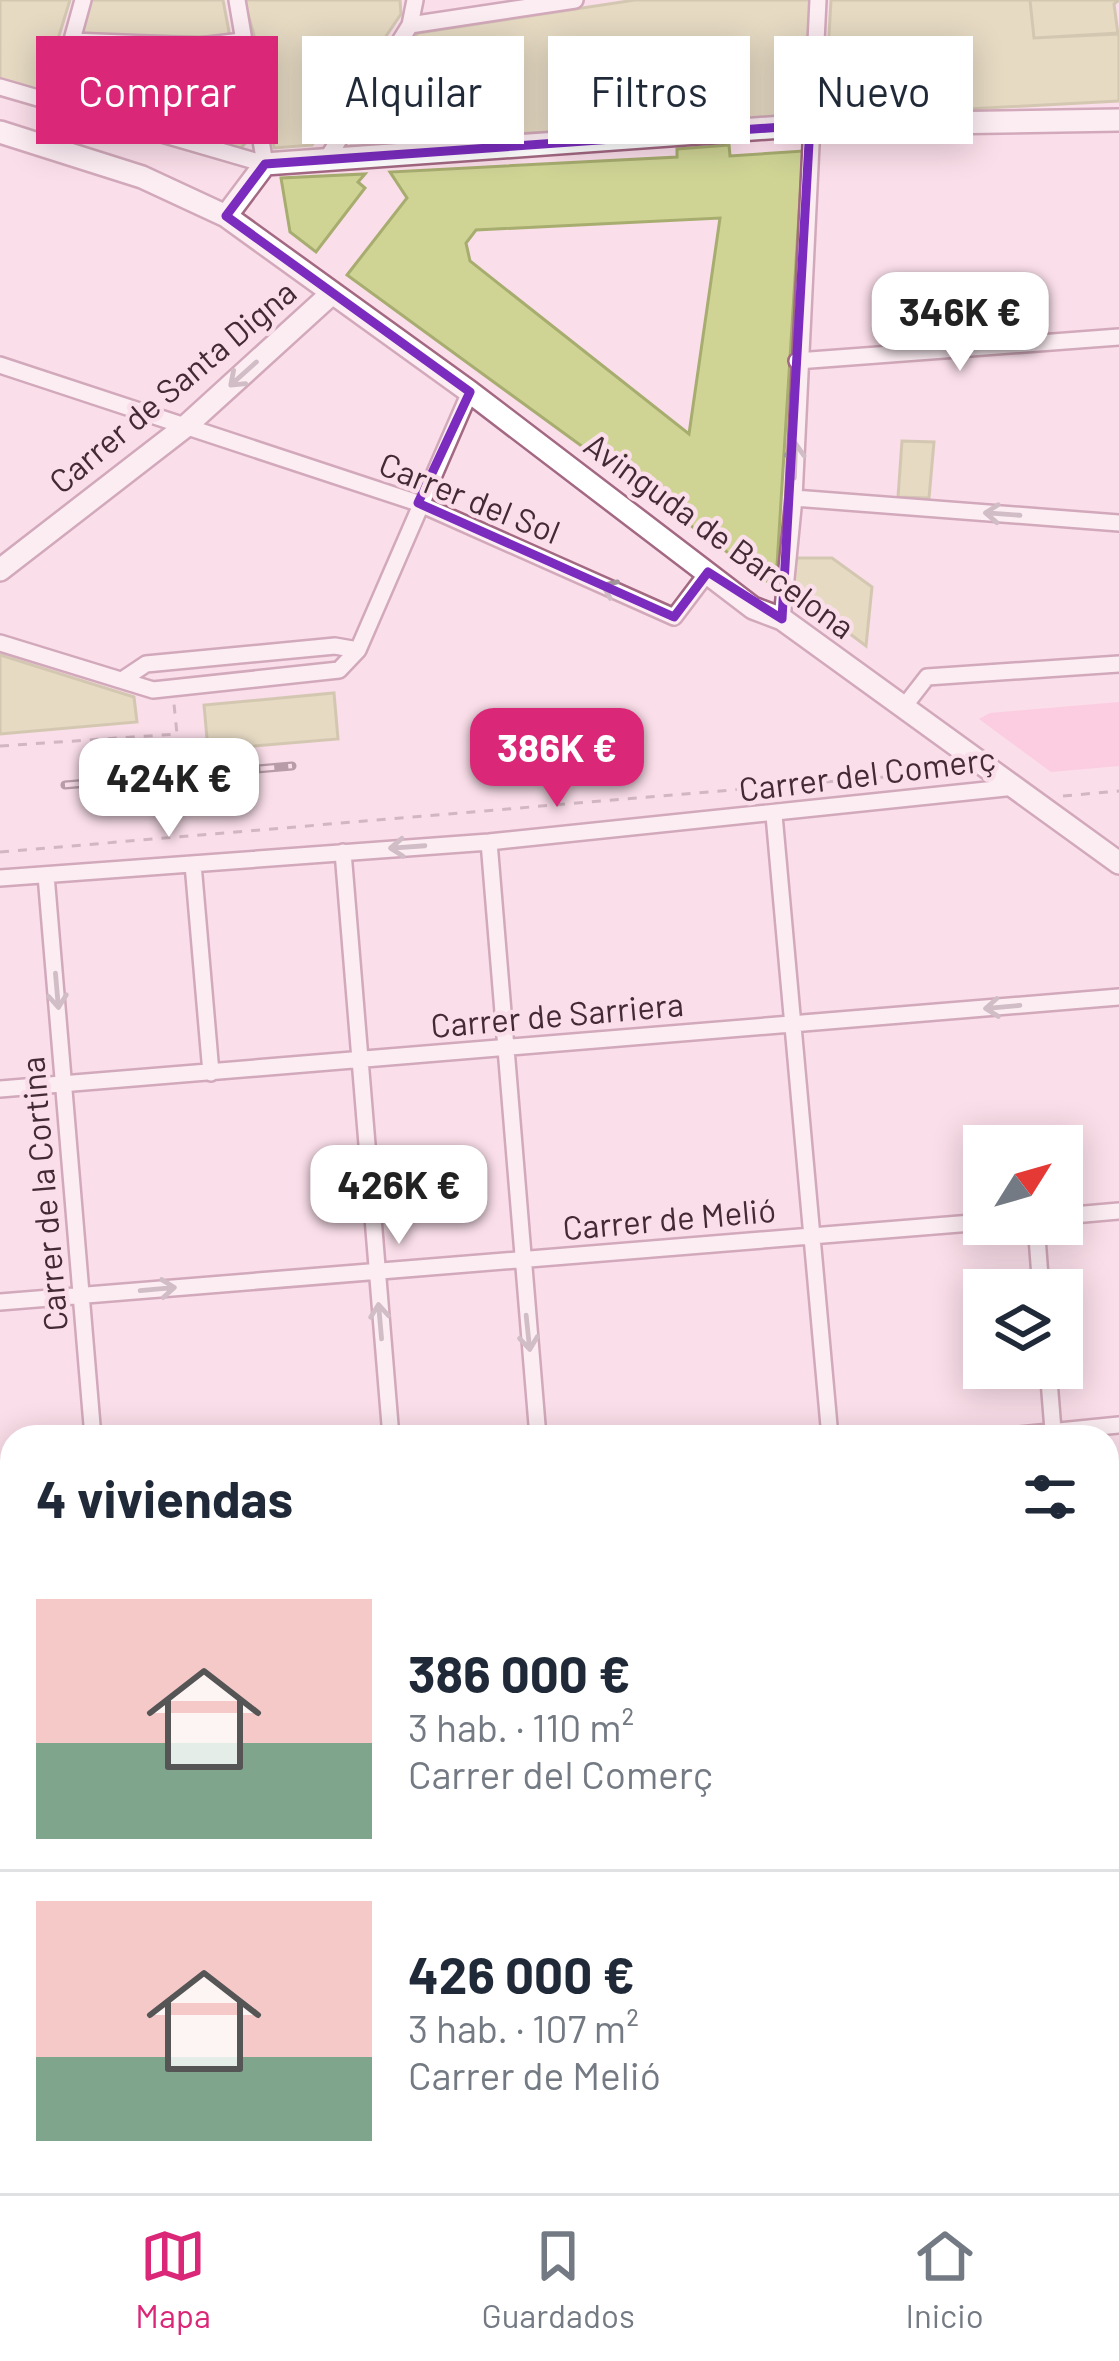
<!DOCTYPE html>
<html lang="es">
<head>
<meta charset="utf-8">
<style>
	:root { --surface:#fff; --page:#f2f2f3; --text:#1f2937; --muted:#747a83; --line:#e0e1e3; --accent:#db2777 }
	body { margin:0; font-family:Barlow,sans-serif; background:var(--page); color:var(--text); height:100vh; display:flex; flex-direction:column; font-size:45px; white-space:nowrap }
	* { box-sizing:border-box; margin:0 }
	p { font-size:39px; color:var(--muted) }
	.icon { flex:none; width:66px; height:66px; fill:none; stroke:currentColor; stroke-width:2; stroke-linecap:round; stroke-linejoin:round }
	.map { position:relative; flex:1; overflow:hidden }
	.sheet { position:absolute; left:0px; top:1425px; width:1119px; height:768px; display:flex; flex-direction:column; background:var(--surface); border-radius:36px 36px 0 0; box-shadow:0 6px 30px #0003 }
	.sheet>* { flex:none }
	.guide { position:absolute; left:36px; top:36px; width:1047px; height:108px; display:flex; gap:24px }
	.needle { width:78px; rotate:53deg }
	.fabs { position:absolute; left:963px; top:1125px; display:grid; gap:24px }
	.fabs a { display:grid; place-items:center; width:120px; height:120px; border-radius:0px; background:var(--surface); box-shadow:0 6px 30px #0003; font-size:60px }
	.price { position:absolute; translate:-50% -102px; padding:0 27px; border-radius:24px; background:#fff; color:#222; font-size:39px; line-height:78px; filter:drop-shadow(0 3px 6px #0008) }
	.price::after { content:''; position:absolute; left:50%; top:72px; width:36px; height:27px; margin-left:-18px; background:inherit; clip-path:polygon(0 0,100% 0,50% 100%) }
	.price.active { background:var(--accent); color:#fff }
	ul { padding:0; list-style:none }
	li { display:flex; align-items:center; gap:36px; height:300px; padding:0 36px }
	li+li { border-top:3px solid var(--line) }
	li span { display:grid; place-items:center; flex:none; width:336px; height:240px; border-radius:0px; color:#555 }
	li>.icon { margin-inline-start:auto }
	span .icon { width:144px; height:144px; fill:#fffc; stroke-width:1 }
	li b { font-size:51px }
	h2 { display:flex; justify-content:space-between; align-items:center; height:144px; padding:0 36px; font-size:51px }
	.chip { padding:0 42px; border-radius:0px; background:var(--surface); box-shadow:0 6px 30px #0003; font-size:42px; line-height:108px }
	.chip.active { background:var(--accent); color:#fff }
	.dock { display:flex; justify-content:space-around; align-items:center; height:168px; border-top:3px solid var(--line); background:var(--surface); font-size:33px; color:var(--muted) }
	.dock a { display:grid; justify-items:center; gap:6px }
	.dock .active { color:var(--accent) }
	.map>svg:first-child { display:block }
	.green { fill:#ffb7d5 }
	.building { fill:#cfd495; stroke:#a7ac6f; stroke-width:3; fill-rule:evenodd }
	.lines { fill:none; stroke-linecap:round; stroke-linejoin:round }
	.street-casing { stroke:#a36882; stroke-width:20 }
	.secondary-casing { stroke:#a36882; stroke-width:26 }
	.path { stroke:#a38893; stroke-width:3; stroke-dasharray:9 9; stroke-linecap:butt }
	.street { stroke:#fff; stroke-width:15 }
	.secondary { stroke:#fff; stroke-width:21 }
	.rail-casing { stroke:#684e59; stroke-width:9 }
	.rail { stroke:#fadee9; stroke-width:4.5; stroke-dasharray:14; stroke-linecap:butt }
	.oneway { stroke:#a1949a }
	.marked { fill:none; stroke:#7b2cbf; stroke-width:9; stroke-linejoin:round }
	.labels { text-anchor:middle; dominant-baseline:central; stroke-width:9; stroke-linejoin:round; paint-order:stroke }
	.street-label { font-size:33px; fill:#432a35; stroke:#fadee9 }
</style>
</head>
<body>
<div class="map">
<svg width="1119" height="2193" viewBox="0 0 1119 2193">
	<rect width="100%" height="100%" fill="#fadee9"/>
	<path class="green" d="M 1119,702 L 1119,766 L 1051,772 L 979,719 L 990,713 Z"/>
	<path class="building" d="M 0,0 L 70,0 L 42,91 L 0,79 Z
		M 89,0 L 223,0 L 230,37 L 80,35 Z
		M 244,0 L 400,0 L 401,14 L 312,145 L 274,148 L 263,67 Z
		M 635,0 L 815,0 L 808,108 L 799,118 L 351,143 L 348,136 L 418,33 Z
		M 831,0 L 1030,0 L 1034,38 L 1119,33 L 1119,101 L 837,116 L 825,105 Z
		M 1030,0 L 1119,0 L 1114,4 L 1118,34 L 1034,38 Z
		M 76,45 L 234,45 L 251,137 L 238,151 L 60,99 Z
		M 729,145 L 730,156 L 803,151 L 776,581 L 771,584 L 347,275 L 407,198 L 390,172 L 677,157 L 677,149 ZM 720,218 L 689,434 L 470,261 L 466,243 L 476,230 Z
		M 365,174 L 358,182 L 365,188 L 316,252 L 290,232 L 281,178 Z
		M 902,441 L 934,442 L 929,498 L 898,497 Z
		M 796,558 L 832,558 L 872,587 L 866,646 L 793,591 Z
		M 0,655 L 134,697 L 137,722 L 0,734 Z
		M 334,693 L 338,739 L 208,750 L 204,705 Z"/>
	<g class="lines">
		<defs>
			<path id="street" d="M 410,25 L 575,0
				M 72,41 L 200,46 L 242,41
				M 0,87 L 265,164 L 237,0
				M 43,145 L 83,0
				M 325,162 L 410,25 L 415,0
				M 797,361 L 1119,337
				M 0,365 L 418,503 L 674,617 L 708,572
				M 794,498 L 1119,523
				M 782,619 L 794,498 L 818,0
				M 0,643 L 153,690 L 339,670 L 358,650 L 470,392
				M 125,678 L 146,664 L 335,646 L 358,650
				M 903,708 L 927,677 L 1119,664
				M 774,815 L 830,1437
				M 489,842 L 538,1437
				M 343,852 L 391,1437
				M 193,864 L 211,1073
				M 46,875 L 93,1437
				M 0,878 L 489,842 L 1015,787
				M 0,1089 L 1119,997
				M 1062,1216 L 1119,1211
				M 1036,1224 L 1041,1290
				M 0,1302 L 984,1222
				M 1048,1368 L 1053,1430
				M 999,1437 L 1119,1425
				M 0,1520 L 12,1519"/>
			<path id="secondary" d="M 0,132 L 142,177 L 226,216 L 470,392 L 753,608 L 782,619 L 1119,863
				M 226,216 L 265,164 L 810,125 L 1119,120
				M 0,570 L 186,426 L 330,295"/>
		</defs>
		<use href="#street" class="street-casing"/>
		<use href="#secondary" class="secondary-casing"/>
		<path class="path" d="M 0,746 L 177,734 L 174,704
			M 1063,796 L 1119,791
			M 0,852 L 955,771
			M 944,2181 L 951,2193
			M 234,2193 L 235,2181
			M 866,2193 L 891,2181
			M 920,2193 L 929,2181"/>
		<use href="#street" class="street"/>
		<use href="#secondary" class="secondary"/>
		<defs>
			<path id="rail" d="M 65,785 L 292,766"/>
		</defs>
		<use href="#rail" class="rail-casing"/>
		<use href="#rail" class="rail"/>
	</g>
	<defs><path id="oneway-shaft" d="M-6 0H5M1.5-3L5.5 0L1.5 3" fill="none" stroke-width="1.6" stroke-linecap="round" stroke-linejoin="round" transform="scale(3)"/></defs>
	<g class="oneway">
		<use href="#oneway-shaft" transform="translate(243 374) rotate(138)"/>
		<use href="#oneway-shaft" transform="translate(795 460) rotate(-88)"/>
		<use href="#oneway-shaft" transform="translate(1002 514) rotate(-176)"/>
		<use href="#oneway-shaft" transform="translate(618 592) rotate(-156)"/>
		<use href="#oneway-shaft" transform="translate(407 847) rotate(176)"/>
		<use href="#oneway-shaft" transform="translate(57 991) rotate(85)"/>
		<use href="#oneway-shaft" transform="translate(1002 1007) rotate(175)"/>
		<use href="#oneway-shaft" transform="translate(158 1289) rotate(-5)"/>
		<use href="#oneway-shaft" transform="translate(380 1321) rotate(-95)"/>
		<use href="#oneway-shaft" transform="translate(528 1333) rotate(84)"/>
	</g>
	<path d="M0 0H1119V2193H0ZM 810,125 L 782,619 L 708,572 L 674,617 L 418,503 L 470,392 L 226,216 L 265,164 Z" fill="#fadee9" fill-opacity=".55" fill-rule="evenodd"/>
	<path class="marked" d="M 810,125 L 782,619 L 708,572 L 674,617 L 418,503 L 470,392 L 226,216 L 265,164 Z"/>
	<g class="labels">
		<g class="street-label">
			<text transform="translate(172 386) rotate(-40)">Carrer de Santa Digna</text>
			<text transform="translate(470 497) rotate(22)">Carrer del Sol</text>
			<text transform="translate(720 535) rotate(36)">Avinguda de Barcelona</text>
			<text transform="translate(867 773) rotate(-7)">Carrer del Comerç</text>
			<text transform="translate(557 1014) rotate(-5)">Carrer de Sarriera</text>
			<text transform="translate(43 1194) rotate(-95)">Carrer de la Cortina</text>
			<text transform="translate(669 1218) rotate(-5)">Carrer de Melió</text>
		</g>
	</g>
</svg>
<div class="fabs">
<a><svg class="needle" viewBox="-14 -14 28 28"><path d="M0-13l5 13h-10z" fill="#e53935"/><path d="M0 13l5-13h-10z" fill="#747a83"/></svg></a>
<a><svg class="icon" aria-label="layers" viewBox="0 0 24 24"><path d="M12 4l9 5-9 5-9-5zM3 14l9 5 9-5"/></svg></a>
</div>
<b class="price" style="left:960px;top:374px">346K €</b>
<b class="price active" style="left:557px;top:810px">386K €</b>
<b class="price" style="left:169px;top:840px">424K €</b>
<b class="price" style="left:399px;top:1247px">426K €</b>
<div class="guide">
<a class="chip active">Comprar</a>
<a class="chip">Alquilar</a>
<a class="chip">Filtros</a>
<a class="chip">Nuevo</a>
</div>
<section class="sheet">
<h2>4 viviendas<svg class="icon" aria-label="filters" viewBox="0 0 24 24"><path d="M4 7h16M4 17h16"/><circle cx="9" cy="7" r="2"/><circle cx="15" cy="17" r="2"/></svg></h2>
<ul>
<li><span style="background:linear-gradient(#f6c9c9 60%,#7fa58c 0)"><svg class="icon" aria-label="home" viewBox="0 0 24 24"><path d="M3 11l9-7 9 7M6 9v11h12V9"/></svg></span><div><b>386 000 €</b><p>3 hab. · 110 m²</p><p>Carrer del Comerç</p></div></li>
<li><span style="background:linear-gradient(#f6c9c9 65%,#7fa58c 0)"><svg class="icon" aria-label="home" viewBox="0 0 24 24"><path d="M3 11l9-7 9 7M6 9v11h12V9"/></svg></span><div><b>426 000 €</b><p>3 hab. · 107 m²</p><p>Carrer de Melió</p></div></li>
</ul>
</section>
</div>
<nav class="dock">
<a class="active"><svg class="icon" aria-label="map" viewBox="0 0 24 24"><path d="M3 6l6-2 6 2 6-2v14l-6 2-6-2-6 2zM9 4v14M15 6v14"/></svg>Mapa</a>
<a><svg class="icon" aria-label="saved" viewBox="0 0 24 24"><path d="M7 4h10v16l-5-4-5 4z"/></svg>Guardados</a>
<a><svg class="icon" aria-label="home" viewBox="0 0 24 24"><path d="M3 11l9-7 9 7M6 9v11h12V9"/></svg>Inicio</a>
</nav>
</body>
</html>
